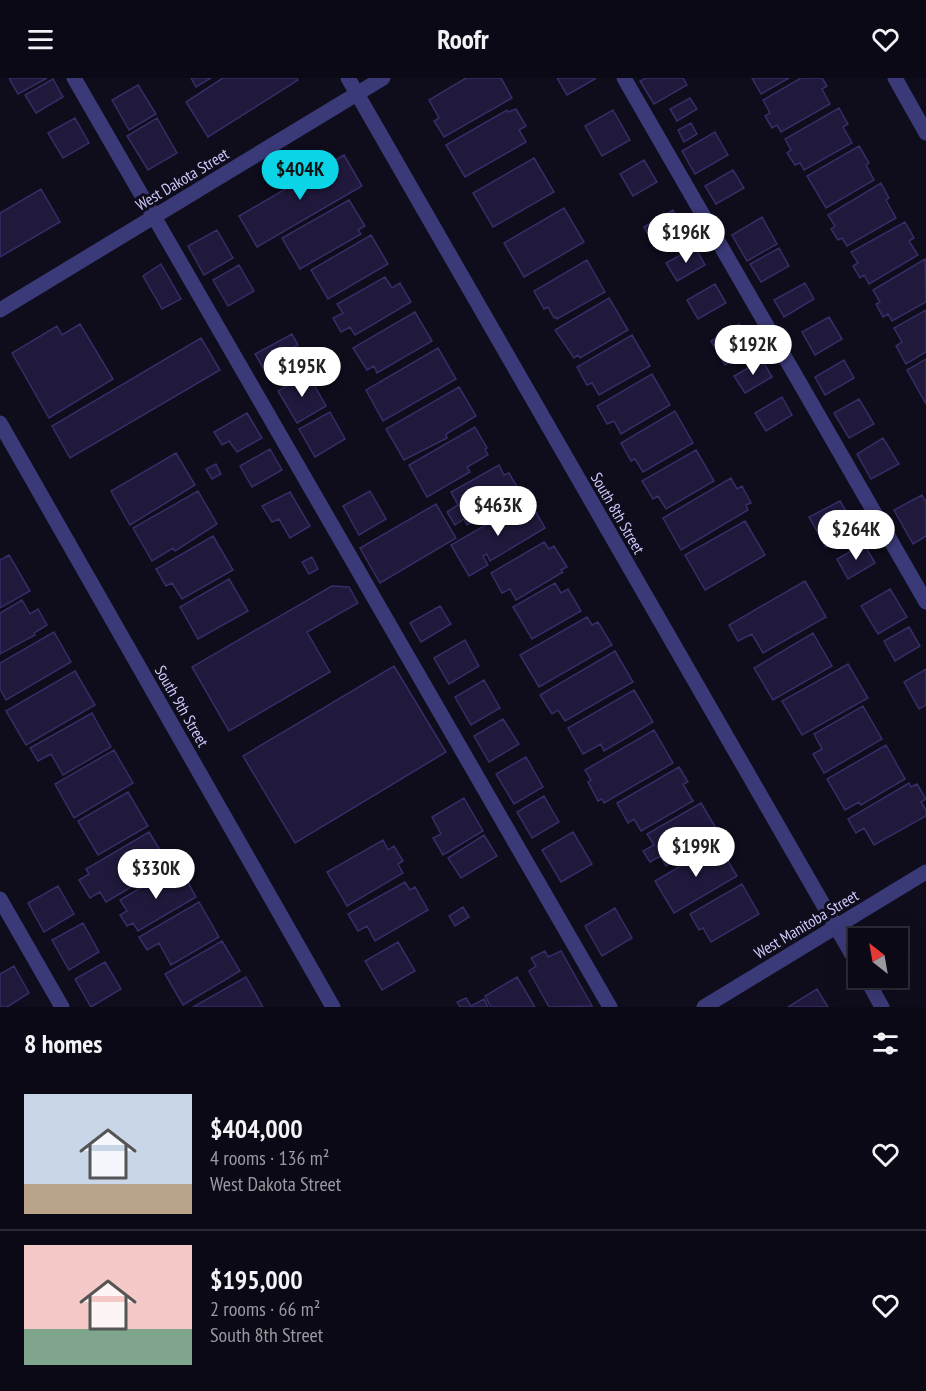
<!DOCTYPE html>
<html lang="en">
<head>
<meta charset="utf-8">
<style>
	:root { --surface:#0b0915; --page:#14121e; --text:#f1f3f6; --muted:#9a9aa0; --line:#2b2a34; --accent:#0bd4e7 }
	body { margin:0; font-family:"PT Sans Narrow",sans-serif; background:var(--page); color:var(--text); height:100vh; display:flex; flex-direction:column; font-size:22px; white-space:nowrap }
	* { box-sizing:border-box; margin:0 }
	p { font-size:20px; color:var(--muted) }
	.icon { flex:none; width:33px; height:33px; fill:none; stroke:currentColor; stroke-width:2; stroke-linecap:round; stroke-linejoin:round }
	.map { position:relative; height:929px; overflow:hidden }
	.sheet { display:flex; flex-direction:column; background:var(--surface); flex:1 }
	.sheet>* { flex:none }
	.needle { width:39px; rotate:329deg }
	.controls { position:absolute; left:848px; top:850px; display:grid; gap:12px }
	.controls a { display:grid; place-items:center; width:60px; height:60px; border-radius:0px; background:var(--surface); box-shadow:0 6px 24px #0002,0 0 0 2px var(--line); font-size:30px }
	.price { position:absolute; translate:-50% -51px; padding:0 14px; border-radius:21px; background:#fff; color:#222; font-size:20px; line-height:39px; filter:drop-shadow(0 2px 3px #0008) }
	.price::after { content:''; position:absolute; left:50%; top:36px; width:18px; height:14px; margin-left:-9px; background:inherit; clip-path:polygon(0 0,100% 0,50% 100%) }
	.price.current { background:var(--accent); color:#111 }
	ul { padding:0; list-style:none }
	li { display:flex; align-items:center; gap:18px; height:150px; padding:0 24px }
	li+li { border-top:2px solid var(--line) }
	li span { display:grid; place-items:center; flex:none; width:168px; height:120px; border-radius:0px; color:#555 }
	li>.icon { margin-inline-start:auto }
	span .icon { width:72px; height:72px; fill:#fffc; stroke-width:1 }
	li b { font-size:26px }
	h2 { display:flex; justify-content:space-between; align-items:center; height:72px; padding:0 24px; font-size:26px }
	header { display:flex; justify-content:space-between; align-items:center; height:78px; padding:0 24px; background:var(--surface); font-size:27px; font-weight:700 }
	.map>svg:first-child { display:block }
	.building { fill:#20193c; stroke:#372d67; stroke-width:1.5 }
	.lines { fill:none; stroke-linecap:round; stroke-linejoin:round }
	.minor { stroke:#3b3a79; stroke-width:15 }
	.labels { text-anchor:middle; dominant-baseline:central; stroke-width:6; stroke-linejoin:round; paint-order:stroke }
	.street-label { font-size:16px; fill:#cfcafc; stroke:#0f0c1c }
</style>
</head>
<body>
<header><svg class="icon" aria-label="menu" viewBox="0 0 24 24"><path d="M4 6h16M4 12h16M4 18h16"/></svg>Roofr<svg class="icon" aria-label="heart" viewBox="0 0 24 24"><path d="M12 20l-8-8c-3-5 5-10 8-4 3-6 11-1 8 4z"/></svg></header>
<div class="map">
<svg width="926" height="929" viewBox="0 0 926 929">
	<rect width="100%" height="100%" fill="#0f0c1c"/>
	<path class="building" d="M 9,0 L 47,0 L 18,16 Z
		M 191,0 L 211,0 L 196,9 Z
		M 223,0 L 297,0 L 298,2 L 208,59 L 186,24 Z
		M 466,0 L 501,0 L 512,20 L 444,59 L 434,43 L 439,40 L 429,22 Z
		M 557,0 L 595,0 L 595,1 L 567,17 Z
		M 646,0 L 683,0 L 687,7 L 654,26 L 640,3 Z
		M 752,0 L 789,0 L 761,16 Z
		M 801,0 L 822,0 L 827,8 L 822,11 L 830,26 L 781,54 L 777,47 L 772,50 L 765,38 L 770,35 L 763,22 Z
		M 53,1 L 63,19 L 36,35 L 25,17 Z
		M 138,7 L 156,36 L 129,52 L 112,22 Z
		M 690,20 L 697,31 L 677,43 L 670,31 Z
		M 839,30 L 848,46 L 843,49 L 852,65 L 804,92 L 800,85 L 795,87 L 787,75 L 791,72 L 785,61 Z
		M 516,31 L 526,48 L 519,52 L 526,64 L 465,99 L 446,67 L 507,32 L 508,34 Z
		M 613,32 L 630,62 L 602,78 L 585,48 Z
		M 75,40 L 89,65 L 63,80 L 48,55 Z
		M 157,40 L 177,75 L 148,92 L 127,58 Z
		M 691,45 L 697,56 L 684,64 L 678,52 Z
		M 715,54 L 728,77 L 695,96 L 682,73 Z
		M 859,68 L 869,85 L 866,87 L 874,102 L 826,130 L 807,98 Z
		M 344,77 L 362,108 L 257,169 L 239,138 Z
		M 534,80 L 554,114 L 493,149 L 473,115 Z
		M 644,82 L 657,104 L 633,118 L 620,96 Z
		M 733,92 L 744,110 L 716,126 L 705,108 Z
		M 881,105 L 889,120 L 886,122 L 896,140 L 847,168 L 842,160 L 838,162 L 831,151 L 835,148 L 828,137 Z
		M 41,111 L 60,144 L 0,179 L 0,135 Z
		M 349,122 L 365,148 L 358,152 L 361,156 L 300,191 L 282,160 Z
		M 564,130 L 584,164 L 524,199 L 504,165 Z
		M 673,132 L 685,153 L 656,170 L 644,149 Z
		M 762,139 L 777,166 L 747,183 L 732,157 Z
		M 905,144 L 914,160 L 909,163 L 918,177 L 869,206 L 864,197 L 860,200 L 853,188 L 858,185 L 851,174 Z
		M 217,152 L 233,180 L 204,197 L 188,168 Z
		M 371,157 L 388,186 L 328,221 L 311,192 Z
		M 695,169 L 705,187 L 677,203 L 666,185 Z
		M 779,170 L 789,188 L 761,204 L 750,186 Z
		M 925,181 L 926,224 L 892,243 L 888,236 L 883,239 L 876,226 L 880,224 L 873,212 Z
		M 587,182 L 605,214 L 557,241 L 556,239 L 554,240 L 548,229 L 544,231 L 534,213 Z
		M 161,186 L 181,221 L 162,231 L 143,198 Z
		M 239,187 L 254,213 L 228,228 L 213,202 Z
		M 385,199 L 392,210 L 400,205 L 411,224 L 355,257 L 350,249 L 341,254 L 333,240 L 343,235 L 337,226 Z
		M 805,205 L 814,221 L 784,239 L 774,222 Z
		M 715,206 L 726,225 L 698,241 L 687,222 Z
		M 609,220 L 628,252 L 580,280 L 578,277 L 574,280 L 555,252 Z
		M 926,232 L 926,274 L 906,286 L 896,268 L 902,264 L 894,250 Z
		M 415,234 L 432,263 L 377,295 L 374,288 L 367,292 L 353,270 Z
		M 829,239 L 842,261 L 815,277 L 802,254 Z
		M 80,246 L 113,301 L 49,340 L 12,275 L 57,248 L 62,257 Z
		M 739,246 L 754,271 L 725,287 L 711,263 Z
		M 292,256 L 298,267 L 287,273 L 291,281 L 266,295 L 255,276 Z
		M 632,257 L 650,288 L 599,317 L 592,305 L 587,307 L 577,289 Z
		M 201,260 L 220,292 L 70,380 L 52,348 Z
		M 438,270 L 456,301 L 383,343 L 366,312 Z
		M 926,281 L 926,326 L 907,292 Z
		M 762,282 L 772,299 L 745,315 L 734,298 Z
		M 844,282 L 854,300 L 825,317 L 815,299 Z
		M 308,296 L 326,328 L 297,345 L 278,313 Z
		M 652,296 L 670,327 L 621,356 L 614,343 L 607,346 L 597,328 Z
		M 459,309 L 476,338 L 446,356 L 447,360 L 404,382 L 386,351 Z
		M 782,319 L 792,337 L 766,353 L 755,335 Z
		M 859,321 L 874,346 L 849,360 L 834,335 Z
		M 675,333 L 693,365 L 643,394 L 635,381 L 631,383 L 621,365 Z
		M 330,334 L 345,361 L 315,379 L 299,351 Z
		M 247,335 L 262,360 L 237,374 L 229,363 L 222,367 L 214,354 Z
		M 475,349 L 487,370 L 485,371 L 488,377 L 467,389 L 470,394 L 427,419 L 409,387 Z
		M 883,360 L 899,386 L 871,401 L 857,376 Z
		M 270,371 L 282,392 L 252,409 L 240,388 Z
		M 696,372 L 714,403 L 666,431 L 658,418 L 653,421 L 642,403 Z
		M 176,375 L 195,407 L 130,447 L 111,413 Z
		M 216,386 L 221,396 L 212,401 L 206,391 Z
		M 499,387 L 504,397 L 509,395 L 521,416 L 467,447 L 464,441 L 455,447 L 447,434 L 458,427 L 451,414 Z
		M 731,400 L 737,411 L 742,408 L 751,425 L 746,427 L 748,432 L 681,472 L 663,440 Z
		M 198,413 L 217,446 L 175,473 L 173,470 L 152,483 L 133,450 Z
		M 370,413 L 386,441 L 359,457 L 343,428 Z
		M 290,414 L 310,448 L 290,460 L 279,441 L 272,444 L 262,428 Z
		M 922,417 L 926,424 L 926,458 L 913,466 L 894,432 Z
		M 529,422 L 545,450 L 490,483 L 487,476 L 483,478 L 488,487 L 469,498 L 451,467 Z
		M 840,423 L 857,451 L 826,469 L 809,439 Z
		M 436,426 L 456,460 L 380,505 L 360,470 Z
		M 745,443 L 765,477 L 705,512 L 685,477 Z
		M 213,458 L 233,492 L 182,521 L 172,505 L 166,508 L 156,491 Z
		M 544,464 L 549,471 L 554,468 L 567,489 L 561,492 L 563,494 L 516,522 L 510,511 L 502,515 L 491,495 Z
		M 864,466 L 875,485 L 848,501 L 837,481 Z
		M 9,477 L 30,513 L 0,530 L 0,482 Z
		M 312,479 L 318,491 L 309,496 L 302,484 Z
		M 229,501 L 248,533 L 198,561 L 180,529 Z
		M 805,503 L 826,539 L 763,575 L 752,556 L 738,563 L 729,547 Z
		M 555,505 L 561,515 L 568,511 L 581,533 L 532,561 L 513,529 Z
		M 332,508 L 349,509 L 358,525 L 307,554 L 330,594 L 229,653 L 192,589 Z
		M 890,511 L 907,539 L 878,556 L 861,528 Z
		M 22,522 L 30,536 L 38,531 L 47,547 L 34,555 L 35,557 L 0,576 L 0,535 Z
		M 440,528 L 451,546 L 421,564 L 410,545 Z
		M 587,539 L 592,547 L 598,544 L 612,567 L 539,609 L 520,577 Z
		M 909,549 L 920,568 L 895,583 L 884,563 Z
		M 54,554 L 71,584 L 6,622 L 0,611 L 0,585 Z
		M 813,555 L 832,588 L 773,622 L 754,590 Z
		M 465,562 L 479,588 L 449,606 L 434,580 Z
		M 615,573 L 633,604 L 565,643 L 558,632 L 552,636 L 540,617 Z
		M 848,586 L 868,620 L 802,657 L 782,623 Z
		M 394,588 L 446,674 L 295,765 L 243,678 Z
		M 926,591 L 926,627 L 919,631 L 904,604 Z
		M 75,593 L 95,627 L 26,667 L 6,633 Z
		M 484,602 L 500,630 L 471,647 L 455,619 Z
		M 634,612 L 653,644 L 604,673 L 601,666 L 583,676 L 568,650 Z
		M 863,628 L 882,661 L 824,695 L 813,676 L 822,671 L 814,656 Z
		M 92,635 L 111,669 L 63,697 L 51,676 L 38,683 L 30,670 Z
		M 503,641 L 519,666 L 489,684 L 474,658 Z
		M 654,652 L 673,685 L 604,725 L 602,721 L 598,723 L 588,704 L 591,702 L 585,692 Z
		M 886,667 L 905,701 L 861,727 L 859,724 L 845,732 L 827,701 Z
		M 114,672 L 133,705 L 74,740 L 55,706 Z
		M 526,679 L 543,709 L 514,726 L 496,696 Z
		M 679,689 L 688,704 L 683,706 L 693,723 L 641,753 L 634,741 L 628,745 L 617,725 Z
		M 909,705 L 911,709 L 917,706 L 926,721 L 921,724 L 926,732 L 926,738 L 874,767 L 864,750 L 856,755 L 848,741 Z
		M 128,714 L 148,748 L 98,777 L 78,743 Z
		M 544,718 L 559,744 L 532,760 L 517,734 Z
		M 464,720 L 483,753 L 443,777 L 433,760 L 441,756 L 432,739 Z
		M 701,725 L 720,757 L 666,788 L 660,778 L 650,784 L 643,773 L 654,767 L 647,756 Z
		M 149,754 L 169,787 L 106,824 L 100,814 L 90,820 L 79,802 L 89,796 L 86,791 Z
		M 573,754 L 592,786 L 561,804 L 542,772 Z
		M 484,757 L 497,778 L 461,800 L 448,780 Z
		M 383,762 L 388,772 L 394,768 L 403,783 L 398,786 L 403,795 L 347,828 L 327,794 Z
		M 718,766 L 737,798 L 674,835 L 655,803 Z
		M 170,792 L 177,804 L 185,799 L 196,819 L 138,853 L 133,845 L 127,848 L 120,837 L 127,833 L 120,822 Z
		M 405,804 L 410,812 L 415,809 L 428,832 L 375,863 L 367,848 L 358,853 L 348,836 Z
		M 742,806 L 759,836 L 711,864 L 703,850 L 699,852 L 690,836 Z
		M 58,808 L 74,836 L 44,854 L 28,825 Z
		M 199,824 L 219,859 L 171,887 L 159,865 L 147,872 L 139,859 Z
		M 463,829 L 469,839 L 455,848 L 449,838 Z
		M 615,830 L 632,860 L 602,878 L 585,848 Z
		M 83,845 L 99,874 L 69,892 L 52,862 Z
		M 222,863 L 240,893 L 183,927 L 165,896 Z
		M 398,864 L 415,893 L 382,912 L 365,883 Z
		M 545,873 L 548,879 L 561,873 L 592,928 L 549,929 L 529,893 L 536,888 L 531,880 Z
		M 105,884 L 121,911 L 91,929 L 75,901 Z
		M 14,888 L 29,915 L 7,929 L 0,929 L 0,896 Z
		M 246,899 L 263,929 L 193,929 Z
		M 517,899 L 535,929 L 491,929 L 485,918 Z
		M 817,911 L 828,929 L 788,929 Z
		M 466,920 L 471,928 L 484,921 L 488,929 L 460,929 L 457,924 Z"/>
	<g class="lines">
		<path class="minor" d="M 74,0 L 610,929
			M 348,0 L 858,887
			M 624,0 L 926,524
			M 895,0 L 926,55
			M 0,232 L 383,0
			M 0,345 L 333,929
			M 0,821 L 62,929
			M 866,900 L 882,929
			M 704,929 L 926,794"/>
	</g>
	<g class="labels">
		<g class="street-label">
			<text transform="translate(182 101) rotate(-31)">West Dakota Street</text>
			<text transform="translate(618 435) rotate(60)">South 8th Street</text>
			<text transform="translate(182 628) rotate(60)">South 9th Street</text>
			<text transform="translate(806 846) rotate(-31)">West Manitoba Street</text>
		</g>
	</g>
</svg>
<div class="controls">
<a><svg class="needle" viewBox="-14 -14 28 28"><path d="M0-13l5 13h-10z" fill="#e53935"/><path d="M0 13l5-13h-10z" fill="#9a9aa0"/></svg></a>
</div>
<b class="price current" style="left:300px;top:123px">$404K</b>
<b class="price" style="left:686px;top:186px">$196K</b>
<b class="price" style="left:753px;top:298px">$192K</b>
<b class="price" style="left:302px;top:320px">$195K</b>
<b class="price" style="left:498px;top:459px">$463K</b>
<b class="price" style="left:856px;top:483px">$264K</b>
<b class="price" style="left:696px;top:800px">$199K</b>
<b class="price" style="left:156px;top:822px">$330K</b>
</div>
<section class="sheet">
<h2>8 homes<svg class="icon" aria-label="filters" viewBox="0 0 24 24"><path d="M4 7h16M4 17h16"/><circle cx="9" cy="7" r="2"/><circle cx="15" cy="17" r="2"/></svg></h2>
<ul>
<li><span style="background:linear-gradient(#c9d6e8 75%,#b9a48a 0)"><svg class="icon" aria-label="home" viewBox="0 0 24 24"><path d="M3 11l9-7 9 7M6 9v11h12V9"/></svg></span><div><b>$404,000</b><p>4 rooms · 136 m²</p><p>West Dakota Street</p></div><svg class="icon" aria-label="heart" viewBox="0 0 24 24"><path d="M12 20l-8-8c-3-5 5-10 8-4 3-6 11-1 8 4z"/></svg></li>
<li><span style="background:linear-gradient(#f6c9c9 70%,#7fa58c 0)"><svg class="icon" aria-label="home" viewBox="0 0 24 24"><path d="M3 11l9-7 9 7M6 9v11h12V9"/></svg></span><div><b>$195,000</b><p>2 rooms · 66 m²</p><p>South 8th Street</p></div><svg class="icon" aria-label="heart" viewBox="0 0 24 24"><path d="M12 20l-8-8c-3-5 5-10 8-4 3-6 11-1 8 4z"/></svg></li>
</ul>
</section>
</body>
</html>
